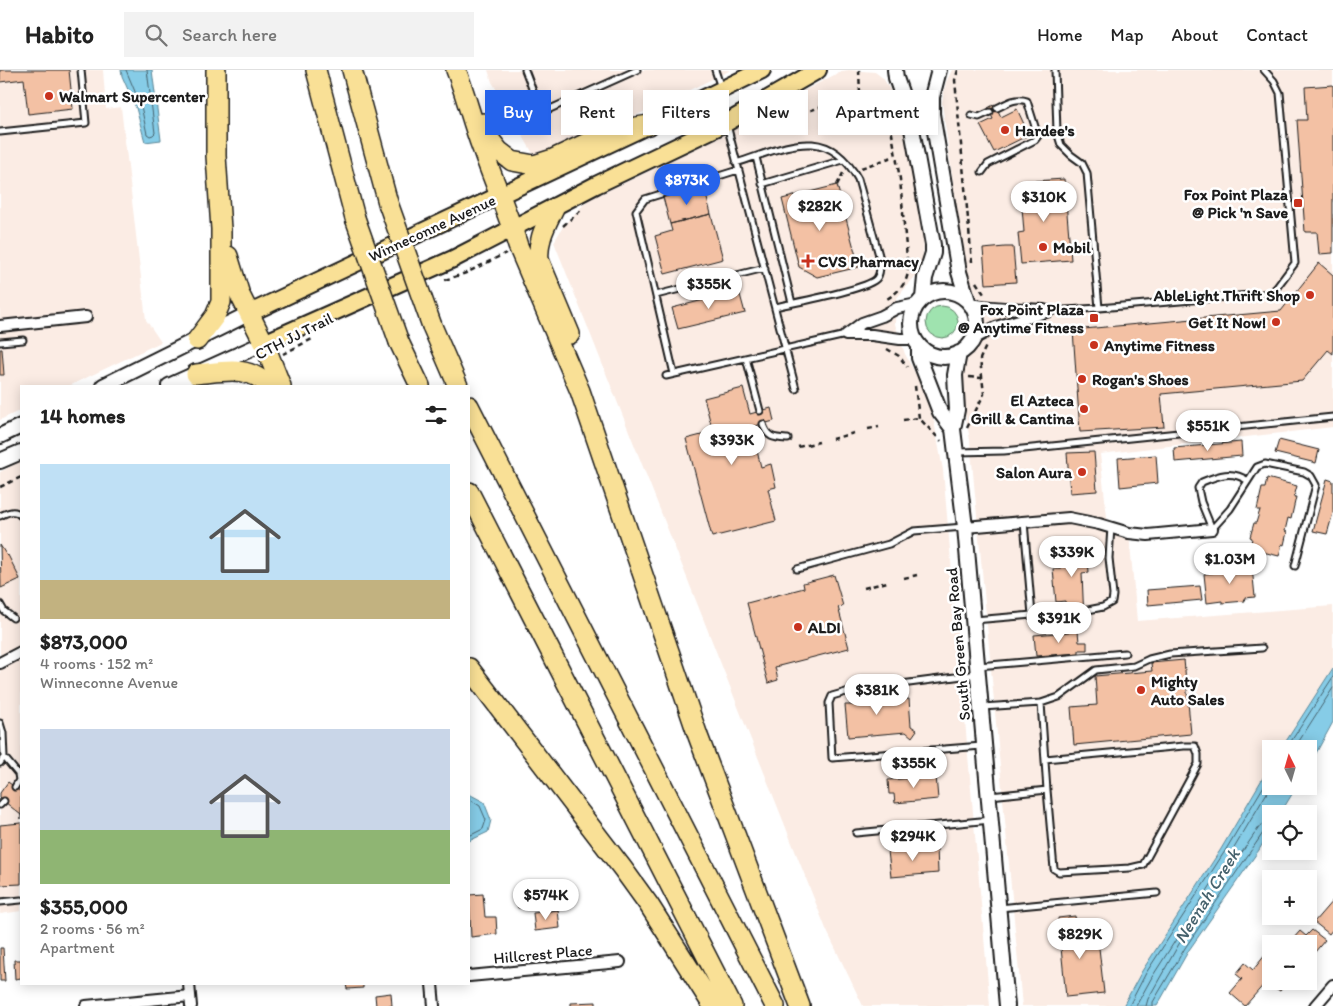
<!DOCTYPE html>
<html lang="en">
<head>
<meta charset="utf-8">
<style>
	:root { --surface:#fff; --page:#f2f2f2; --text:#222; --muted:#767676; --line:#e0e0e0; --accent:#2563eb }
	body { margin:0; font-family:Itim,sans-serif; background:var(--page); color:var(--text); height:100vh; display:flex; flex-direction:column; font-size:19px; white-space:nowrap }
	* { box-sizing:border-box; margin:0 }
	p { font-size:16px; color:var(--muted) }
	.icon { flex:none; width:28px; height:28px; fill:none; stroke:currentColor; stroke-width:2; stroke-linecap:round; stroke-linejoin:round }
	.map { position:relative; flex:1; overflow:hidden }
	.side { position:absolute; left:20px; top:315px; width:450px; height:600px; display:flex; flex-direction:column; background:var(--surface); border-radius:0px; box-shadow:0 2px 12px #0003 }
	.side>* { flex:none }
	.hud { position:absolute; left:485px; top:20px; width:475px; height:45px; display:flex; gap:10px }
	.needle { width:32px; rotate:355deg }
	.buttons { position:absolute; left:1262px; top:670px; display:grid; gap:10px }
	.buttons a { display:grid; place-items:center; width:55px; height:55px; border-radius:0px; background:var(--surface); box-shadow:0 2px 12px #0003; font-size:25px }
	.price { position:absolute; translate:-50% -42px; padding:0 11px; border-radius:18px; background:#fff; color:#222; font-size:16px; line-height:32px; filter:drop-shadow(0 1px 2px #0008) }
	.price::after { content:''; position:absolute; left:50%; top:30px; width:15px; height:11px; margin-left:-8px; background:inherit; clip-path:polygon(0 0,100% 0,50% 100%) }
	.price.active { background:var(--accent); color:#fff }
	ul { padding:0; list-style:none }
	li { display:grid; align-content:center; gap:10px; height:265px; padding:0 20px }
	li span { display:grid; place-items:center; height:155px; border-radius:0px; color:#555 }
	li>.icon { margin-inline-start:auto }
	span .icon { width:90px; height:90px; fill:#fffc; stroke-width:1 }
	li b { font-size:21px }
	h2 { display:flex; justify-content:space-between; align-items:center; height:60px; padding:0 20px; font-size:21px }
	.chip { padding:0 18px; border-radius:0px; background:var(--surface); box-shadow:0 2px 12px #0003; font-size:18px; line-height:45px }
	.chip.active { background:var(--accent); color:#fff }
	header { display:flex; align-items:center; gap:30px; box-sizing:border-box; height:70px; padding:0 25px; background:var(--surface); border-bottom:1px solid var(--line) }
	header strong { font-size:24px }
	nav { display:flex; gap:28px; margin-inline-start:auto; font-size:18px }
	.search { width:350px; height:45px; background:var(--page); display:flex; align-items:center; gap:12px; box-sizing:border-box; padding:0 18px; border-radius:0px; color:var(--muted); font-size:19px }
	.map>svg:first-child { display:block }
	.built { fill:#fbece4 }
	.green { fill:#9fe3af; stroke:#5e8066 }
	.water { fill:#86cce7; stroke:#5c8696 }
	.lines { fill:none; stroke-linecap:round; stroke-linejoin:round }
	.shore { stroke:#46626d; stroke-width:1 }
	.building { fill:#f3c1a4; stroke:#1c1c1c }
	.service-casing { stroke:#1c1c1c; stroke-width:9 }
	.minor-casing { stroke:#1c1c1c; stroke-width:14 }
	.secondary-casing { stroke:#1c1c1c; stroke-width:18 }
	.primary-casing { stroke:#1c1c1c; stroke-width:20 }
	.motorway-casing { stroke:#1c1c1c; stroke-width:22 }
	.path { stroke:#1c1c1c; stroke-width:2.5; stroke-dasharray:5 4; stroke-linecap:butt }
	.service { stroke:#fff; stroke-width:5 }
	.minor { stroke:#fff; stroke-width:10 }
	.secondary { stroke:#fff; stroke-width:14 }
	.primary { stroke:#f9e096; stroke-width:16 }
	.motorway { stroke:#f9e096; stroke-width:19 }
	.motorway-bridge-casing { stroke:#1c1c1c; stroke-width:22; stroke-linecap:butt }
	.motorway-bridge { stroke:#f9e096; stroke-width:19 }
	.poi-dot { fill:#c8321e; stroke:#fff; stroke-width:2 }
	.labels { text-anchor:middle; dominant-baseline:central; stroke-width:5; stroke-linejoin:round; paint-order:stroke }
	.poi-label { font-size:16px; font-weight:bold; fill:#1c1c1c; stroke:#fff; text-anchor:start }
	.street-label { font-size:16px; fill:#1c1c1c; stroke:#fff }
	.water-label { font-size:18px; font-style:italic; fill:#46626d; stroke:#fff }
</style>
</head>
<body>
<header>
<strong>Habito</strong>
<div class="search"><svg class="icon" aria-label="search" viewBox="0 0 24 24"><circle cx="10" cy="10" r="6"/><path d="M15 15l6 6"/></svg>Search here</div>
<nav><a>Home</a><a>Map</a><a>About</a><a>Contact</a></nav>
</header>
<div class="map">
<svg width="1333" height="936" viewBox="0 0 1333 936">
	<rect width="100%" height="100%" fill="#fff"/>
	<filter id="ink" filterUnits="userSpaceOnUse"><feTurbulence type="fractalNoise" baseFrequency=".02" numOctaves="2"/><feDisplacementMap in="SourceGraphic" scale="10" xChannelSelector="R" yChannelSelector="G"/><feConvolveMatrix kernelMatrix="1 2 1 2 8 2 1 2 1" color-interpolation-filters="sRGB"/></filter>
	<g filter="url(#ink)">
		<path class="built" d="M 0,0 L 103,0 L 106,39 L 121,37 L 146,250 L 161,272 L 69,316 L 21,316 L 21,340 L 0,350 Z
			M 488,0 L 731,0 L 558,83 L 535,87 L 492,12 Z
			M 849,0 L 875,2 L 883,8 L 896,30 L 906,63 L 924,171 L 923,187 L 919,202 L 896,229 L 895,254 L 905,284 L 923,318 L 934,351 L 943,400 L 990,936 L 863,936 L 826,859 L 554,172 L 564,155 L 588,130 L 643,104 L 842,1 Z
			M 952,0 L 1333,0 L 1333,357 L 1100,384 L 1108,456 L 1129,463 L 1137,551 L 1333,536 L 1333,598 L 1281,679 L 1271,679 L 1271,694 L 1221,779 L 1142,901 L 1123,936 L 1022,936 L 970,370 L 962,328 L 961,312 L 964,300 L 968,287 L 976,277 L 984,253 L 984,245 L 971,213 L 963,186 L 942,32 L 946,12 Z
			M 21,391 L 21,841 L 0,844 L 0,402 Z"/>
		<path class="green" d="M926 252a16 16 0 1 1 32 0a16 16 0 1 1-32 0Z"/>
		<path class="water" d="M 121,0 L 152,0 L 161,70 L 145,72 L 136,38 L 122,6 Z
			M 1333,598 L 1333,652 L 1309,696 L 1309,679 L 1281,679 Z
			M 1271,694 L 1271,716 L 1297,716 L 1280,744 L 1271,744 L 1271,759 L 1259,780 L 1189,880 L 1157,936 L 1123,936 L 1142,901 L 1221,779 Z
			M 469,724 L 484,732 L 491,750 L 488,762 L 469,771 Z"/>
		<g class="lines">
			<path class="shore" d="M 126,0 L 141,36 L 147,64 L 150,66 L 153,65 L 155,63 L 147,0
				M 1286,679 L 1333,607
				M 1294,679 L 1333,618
				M 469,729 L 480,736 L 486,750 L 483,759 L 469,766
				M 1129,936 L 1146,903 L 1225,781 L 1271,704
				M 1136,936 L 1152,907 L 1230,785 L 1271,716
				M 1146,936 L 1148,929 L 1179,874 L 1260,756 L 1271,750
				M 1153,936 L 1153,932 L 1185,878 L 1265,760 L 1271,757"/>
		</g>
		<path class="building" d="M 0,0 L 69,0 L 73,39 L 28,44 L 24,9 L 0,12 Z
			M 1333,15 L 1333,183 L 1319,184 L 1317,162 L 1305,162 L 1297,50 L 1307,50 L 1305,17 Z
			M 995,34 L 1001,47 L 1017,39 L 1029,65 L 994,82 L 980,55 L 993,49 L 988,38 Z
			M 1064,109 L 1071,190 L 1021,194 L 1018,163 L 1024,162 L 1020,112 Z
			M 837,115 L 859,197 L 817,207 L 799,197 L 782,129 Z
			M 704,117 L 711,144 L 670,154 L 663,127 Z
			M 711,144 L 723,189 L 665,204 L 655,166 L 672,161 L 670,154 Z
			M 1005,177 L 1013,177 L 1016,212 L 986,214 L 983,179 Z
			M 1319,193 L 1333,205 L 1333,284 L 1328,280 L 1302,311 L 1161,324 L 1164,357 L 1080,362 L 1073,260 L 1281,241 Z
			M 739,221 L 745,243 L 678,259 L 672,238 Z
			M 0,279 L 2,279 L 4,305 L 0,305 Z
			M 743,318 L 750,344 L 771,338 L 774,351 L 751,357 L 761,397 L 771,394 L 776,417 L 768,419 L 776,451 L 712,467 L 686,369 L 713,362 L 704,328 Z
			M 1279,370 L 1319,380 L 1316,393 L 1275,383 Z
			M 1241,372 L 1242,386 L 1175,392 L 1174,378 Z
			M 1094,382 L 1097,421 L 1070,423 L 1067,383 Z
			M 1156,385 L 1158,413 L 1120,417 L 1118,388 Z
			M 1267,408 L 1297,416 L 1294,427 L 1296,427 L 1291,449 L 1288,448 L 1285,461 L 1287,462 L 1284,475 L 1282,474 L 1279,486 L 1250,479 L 1252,468 L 1250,467 L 1254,453 L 1256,453 L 1260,440 L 1257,440 L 1262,418 L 1265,418 Z
			M 1327,409 L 1333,411 L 1333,443 L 1327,464 L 1313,461 Z
			M 1086,470 L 1089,502 L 1082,503 L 1084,551 L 1067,553 L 1065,531 L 1056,532 L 1053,499 L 1060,499 L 1057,473 Z
			M 0,475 L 7,486 L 8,485 L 20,509 L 1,518 Z
			M 1240,496 L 1240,499 L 1252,497 L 1255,527 L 1244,528 L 1245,531 L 1222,533 L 1222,531 L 1207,533 L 1204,504 L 1218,502 L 1217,499 Z
			M 834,505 L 843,536 L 838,537 L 849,578 L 775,597 L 778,610 L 768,613 L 747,533 L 804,518 L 803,513 Z
			M 1200,516 L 1202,530 L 1148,535 L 1147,520 Z
			M 1078,561 L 1079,572 L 1087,572 L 1087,580 L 1079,580 L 1079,583 L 1036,586 L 1034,565 Z
			M 1184,590 L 1191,664 L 1074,675 L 1071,637 L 1097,635 L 1095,606 L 1152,601 L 1151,593 Z
			M 863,612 L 865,633 L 909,629 L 911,656 L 917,660 L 912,667 L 906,662 L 848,667 L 845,635 L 854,635 L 852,613 Z
			M 936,706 L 938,729 L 895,733 L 894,724 L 889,724 L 888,710 Z
			M 8,712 L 21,722 L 21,749 L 21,745 L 0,728 L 0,723 Z
			M 21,753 L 21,814 L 0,815 L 0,755 Z
			M 937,777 L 938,803 L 891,807 L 888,781 Z
			M 531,823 L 532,837 L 518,838 L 517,824 Z
			M 483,824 L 485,847 L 496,847 L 497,864 L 471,867 L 469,825 Z
			M 1333,830 L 1333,859 L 1329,864 L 1314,852 Z
			M 558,840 L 560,858 L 535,861 L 533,843 Z
			M 1075,846 L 1077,862 L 1097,860 L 1104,923 L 1066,927 L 1058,848 Z
			M 1312,860 L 1325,870 L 1309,889 L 1309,874 L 1296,874 L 1292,870 L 1300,861 L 1306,866 Z
			M 0,878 L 3,878 L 5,911 L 0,911 Z
			M 1266,884 L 1271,889 L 1271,911 L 1288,911 L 1280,921 L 1266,912 L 1245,936 L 1230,923 L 1242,909 L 1236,904 L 1245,893 L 1253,900 Z
			M 14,890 L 21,890 L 21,908 L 15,909 Z
			M 346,914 L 363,914 L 363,918 L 347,919 Z
			M 391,923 L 392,936 L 376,936 L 375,925 Z
			M 596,932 L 596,936 L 571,936 L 571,933 Z"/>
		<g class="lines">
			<defs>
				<path id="service" d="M 525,0 L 538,34 L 550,39 L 637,0
					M 715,0 L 721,18
					M 1055,0 L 1057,62 L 1061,75 L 1071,85 L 1082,93 L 1087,103 L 1099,238
					M 971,45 L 979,47 L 990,42
					M 727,55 L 796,319
					M 0,62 L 86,53 L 81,0
					M 756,87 L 792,233
					M 736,93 C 785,78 826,52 858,109 L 880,189 C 880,195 881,203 877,208 C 870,219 792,233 775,237
					M 982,102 L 988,94 L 1035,70 L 1038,66 L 1027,31 C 1016,27 1007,33 997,38
					M 762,114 L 843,90
					M 656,225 L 765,198
					M 1049,241 L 1099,238 L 1262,224 L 1271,223 L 1277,217 L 1295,193 L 1280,23 L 1274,11 L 1264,0
					M 0,272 L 23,270
					M 746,288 L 760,341
					M 674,304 L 636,141 L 645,129 L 738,100
					M 666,306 L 846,265
					M 763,354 C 767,368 774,368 788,369
					M 957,382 L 1004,381 L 1333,347
					M 1248,411 C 1232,400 1219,405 1202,412 L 1198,418 L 1201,432 L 1212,459 L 1230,439 L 1257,397 L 1265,394 L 1304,402 L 1311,406 L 1316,415 L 1295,496
					M 0,446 C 8,442 15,439 21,446
					M 797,499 L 889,474 L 914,461 L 964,457
					M 0,534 L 4,541 L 13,548
					M 1083,541 L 1103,537 L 1112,532 L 1113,525 L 1109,488 L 1111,457
					M 1032,545 L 1066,542
					M 974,550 L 1032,545 L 1024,452
					M 978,596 L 1125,583
					M 863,619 L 978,604
					M 853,620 L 832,626 L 829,633 L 832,688 L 982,676
					M 1041,633 L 1059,627 L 1096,600 L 1134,596 L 1149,589 L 1170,584 L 1262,578
					M 982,637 L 1041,633 L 1047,720 L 990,726
					M 0,653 L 3,663 L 4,687 L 0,693
					M 4,687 L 18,704 L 19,710 L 15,717
					M 1045,689 L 1184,676 L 1195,676 L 1198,684 L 1198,694 L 1143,795 L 1130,798 L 1059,802 L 1054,799 L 1047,720
					M 0,735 L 4,731
					M 856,763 L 991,750
					M 0,832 L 21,830
					M 999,838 L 1157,823"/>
				<path id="minor" d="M 971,234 C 995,239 1020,238 1044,240
					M 0,256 L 86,247
					M 846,265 L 862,253 L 882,246 L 897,238 L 917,234
					M 846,265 L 872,265 L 900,269 L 915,269
					M 973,269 L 996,257 L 1049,241
					M 965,457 L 1069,448 L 1099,454 L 1129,463 L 1148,465 L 1212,459
					M 0,593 L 21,582
					M 469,906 L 620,892
					M 189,914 L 191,936
					M 432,914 L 434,936
					M 86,936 L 190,926
					M 1315,936 L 1333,915"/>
				<path id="secondary" d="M 895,0 L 896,8 L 910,48 L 933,175 L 933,183 L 925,208 L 923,228
					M 939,0 L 932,27 L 932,44 L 959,202 L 968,231
					M911 254a33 33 0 1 1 66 0a33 33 0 1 1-66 0Z
					M 919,276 L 919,288 L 940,342 L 953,359
					M 959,283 L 955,305 L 957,340 L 953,359 L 965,457 L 1007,936
					M 103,316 L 250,243
					M 169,316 L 264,273
					M 0,366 L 21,356
					M 0,391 L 21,382"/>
				<path id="primary" d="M 250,243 L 649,55 L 762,0
					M 264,273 L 453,189 L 596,115 L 726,53 L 818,0"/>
				<path id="motorway" d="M 316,0 L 355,148
					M 352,0 L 388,133
					M 456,0 C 466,25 472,52 482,78 C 493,110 508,143 518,176 L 580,321 L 698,666 L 800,936
					M 483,53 L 488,67 L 499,81 L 512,91 L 534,95 L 553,89 L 612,61 L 649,55
					M 554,138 C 546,155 537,170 539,190 L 570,264
					M 228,186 L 240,225 L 264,273 L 281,316
					M 432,256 L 458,316
					M 197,270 L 215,246 L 221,232 L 221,159 L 216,86 L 216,0
					M 399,272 L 420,316
					M 196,304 C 222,302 249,294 268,316
					M 469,336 L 775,936
					M 469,422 L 732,936
					M 469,598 L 623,799 L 649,835 L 713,936"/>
			</defs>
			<use href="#service" class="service-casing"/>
			<use href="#minor" class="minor-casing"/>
			<use href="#secondary" class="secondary-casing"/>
			<use href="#primary" class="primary-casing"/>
			<use href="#motorway" class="motorway-casing"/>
			<path class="path" d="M 859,0 L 860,24
				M 958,0 L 955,10 L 972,192
				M 880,28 L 891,58 L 900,109 L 908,200 C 908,213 897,223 887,229
				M 742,63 L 860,24 L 869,25 L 880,28
				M 861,98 L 895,86
				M 837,115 L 843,103
				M 563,156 L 581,140
				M 907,193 L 916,196
				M 445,210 L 466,203 L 506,183
				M 976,212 L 984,224
				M 887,279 L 899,286 L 907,297
				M 283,284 L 312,269
				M 969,307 L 982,308
				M 915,316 L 919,348 L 941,371
				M 903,350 L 919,348
				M 967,358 L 984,324 L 980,289 L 986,276
				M 868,359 L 879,357
				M 832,369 L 854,363
				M 798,377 L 819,372
				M 0,417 L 21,407
				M 904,508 L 917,505
				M 864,518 L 887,512"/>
			<use href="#service" class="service"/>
			<use href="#minor" class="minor"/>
			<use href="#secondary" class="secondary"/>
			<use href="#primary" class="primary"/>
			<use href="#motorway" class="motorway"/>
			<defs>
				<path id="motorway-bridge" d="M 388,133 L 432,256
					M 355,148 L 399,272"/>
			</defs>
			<use href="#motorway-bridge" class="motorway-bridge-casing"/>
			<use href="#motorway-bridge" class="motorway-bridge"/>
		</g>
	</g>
	<g class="poi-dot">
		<circle cx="49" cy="26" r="5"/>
		<circle cx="1005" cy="60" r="5"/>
		<rect x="1293" y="128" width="10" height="10" rx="2.5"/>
		<circle cx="1043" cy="177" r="5"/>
		<path d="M805.5 183.5h5v5h5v5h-5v5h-5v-5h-5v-5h5z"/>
		<circle cx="1310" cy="225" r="5"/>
		<rect x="1089" y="243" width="10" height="10" rx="2.5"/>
		<circle cx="1276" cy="252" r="5"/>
		<circle cx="1094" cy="275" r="5"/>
		<circle cx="1082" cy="309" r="5"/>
		<circle cx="1084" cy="339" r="5"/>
		<circle cx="1082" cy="402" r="5"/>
		<circle cx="798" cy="557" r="5"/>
		<circle cx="1141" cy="620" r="5"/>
	</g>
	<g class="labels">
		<g class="poi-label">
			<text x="59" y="26">Walmart Supercenter</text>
			<text x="1015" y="60">Hardee's</text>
			<text x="1288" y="124" text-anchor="end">Fox Point Plaza<tspan x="1288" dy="18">@ Pick 'n Save</tspan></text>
			<text x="1053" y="177">Mobil</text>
			<text x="818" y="191">CVS Pharmacy</text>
			<text x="1300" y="225" text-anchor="end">AbleLight Thrift Shop</text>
			<text x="1084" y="239" text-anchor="end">Fox Point Plaza<tspan x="1084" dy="18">@ Anytime Fitness</tspan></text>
			<text x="1266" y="252" text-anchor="end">Get It Now!</text>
			<text x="1104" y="275">Anytime Fitness</text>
			<text x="1092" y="309">Rogan's Shoes</text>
			<text x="1074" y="330" text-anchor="end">El Azteca<tspan x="1074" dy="18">Grill &amp; Cantina</tspan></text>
			<text x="1072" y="402" text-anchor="end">Salon Aura</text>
			<text x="808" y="557">ALDI</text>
			<text x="1151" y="611">Mighty<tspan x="1151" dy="18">Auto Sales</tspan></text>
		</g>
		<g class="street-label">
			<text transform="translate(432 158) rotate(-25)">Winneconne Avenue</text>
			<text transform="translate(294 266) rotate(-27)">CTH JJ Trail</text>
			<text transform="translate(958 574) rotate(-95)">South Green Bay Road</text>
			<text transform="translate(543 884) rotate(-5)">Hillcrest Place</text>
		</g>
		<g class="water-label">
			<text transform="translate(1207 826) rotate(-58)">Neenah Creek</text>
		</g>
	</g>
</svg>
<div class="buttons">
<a><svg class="needle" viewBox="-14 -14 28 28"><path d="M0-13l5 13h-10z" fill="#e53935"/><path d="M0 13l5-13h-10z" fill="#767676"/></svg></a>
<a><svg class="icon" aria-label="locate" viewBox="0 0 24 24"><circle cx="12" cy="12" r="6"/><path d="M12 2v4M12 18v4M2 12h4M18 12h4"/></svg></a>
<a>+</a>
<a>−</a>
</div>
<b class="price active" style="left:687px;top:136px">$873K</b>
<b class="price" style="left:1044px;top:153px">$310K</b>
<b class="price" style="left:820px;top:162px">$282K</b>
<b class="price" style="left:709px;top:240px">$355K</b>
<b class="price" style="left:1208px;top:382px">$551K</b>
<b class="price" style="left:732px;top:396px">$393K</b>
<b class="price" style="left:1072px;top:508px">$339K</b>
<b class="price" style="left:1230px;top:515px">$1.03M</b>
<b class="price" style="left:1059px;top:574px">$391K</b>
<b class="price" style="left:877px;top:646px">$381K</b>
<b class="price" style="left:914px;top:719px">$355K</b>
<b class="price" style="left:913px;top:792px">$294K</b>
<b class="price" style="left:546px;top:851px">$574K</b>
<b class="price" style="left:1080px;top:890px">$829K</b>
<div class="hud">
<a class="chip active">Buy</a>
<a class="chip">Rent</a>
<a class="chip">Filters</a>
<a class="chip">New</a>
<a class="chip">Apartment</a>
</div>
<section class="side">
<h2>14 homes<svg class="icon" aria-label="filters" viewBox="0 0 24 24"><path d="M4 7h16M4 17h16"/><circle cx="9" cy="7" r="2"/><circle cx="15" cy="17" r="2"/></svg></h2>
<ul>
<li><span style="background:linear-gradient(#bfe0f5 75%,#c2b280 0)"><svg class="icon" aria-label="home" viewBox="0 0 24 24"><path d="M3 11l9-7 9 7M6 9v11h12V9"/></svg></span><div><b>$873,000</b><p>4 rooms · 152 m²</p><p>Winneconne Avenue</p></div></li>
<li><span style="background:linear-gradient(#c9d6e8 65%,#8fb573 0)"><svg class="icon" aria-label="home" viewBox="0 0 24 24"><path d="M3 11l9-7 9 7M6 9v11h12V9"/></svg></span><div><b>$355,000</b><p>2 rooms · 56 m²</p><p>Apartment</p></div></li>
</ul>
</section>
</div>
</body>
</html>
